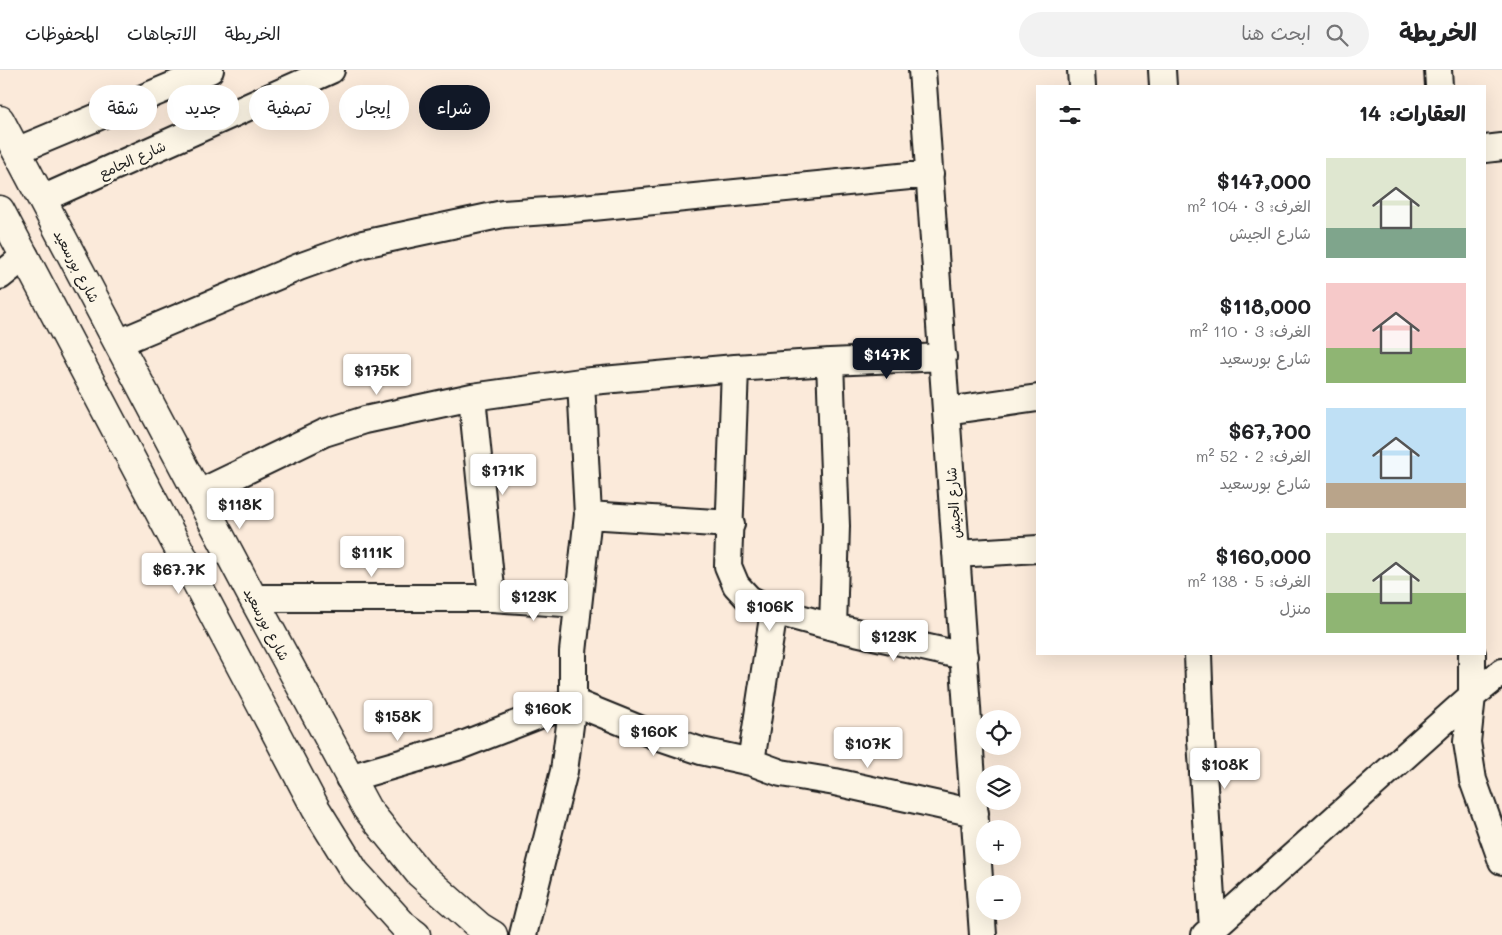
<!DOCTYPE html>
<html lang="ar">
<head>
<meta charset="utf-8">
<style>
	:root { --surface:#fff; --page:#f2f2f2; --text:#202124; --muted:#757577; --line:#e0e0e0; --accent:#111827 }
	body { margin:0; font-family:Mali,"Playpen Sans Arabic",sans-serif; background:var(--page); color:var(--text); direction:rtl; height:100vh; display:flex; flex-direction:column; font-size:19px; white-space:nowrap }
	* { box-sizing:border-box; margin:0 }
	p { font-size:16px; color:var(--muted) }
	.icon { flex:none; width:28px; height:28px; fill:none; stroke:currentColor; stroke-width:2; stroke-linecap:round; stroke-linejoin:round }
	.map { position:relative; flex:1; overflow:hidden; direction:ltr }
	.sheet { position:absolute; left:1036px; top:15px; width:450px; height:570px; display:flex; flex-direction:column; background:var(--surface); border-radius:0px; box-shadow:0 5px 20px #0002; direction:rtl }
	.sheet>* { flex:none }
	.guide { position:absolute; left:15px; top:15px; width:475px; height:45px; direction:rtl; display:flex; gap:10px }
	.fabs { position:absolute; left:976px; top:640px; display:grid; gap:10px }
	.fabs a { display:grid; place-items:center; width:45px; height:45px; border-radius:50%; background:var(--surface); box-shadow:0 5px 20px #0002; font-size:25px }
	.price { position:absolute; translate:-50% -42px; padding:0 11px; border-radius:5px; background:#fff; color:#222; font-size:16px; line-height:32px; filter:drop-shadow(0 1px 2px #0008) }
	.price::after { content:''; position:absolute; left:50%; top:30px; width:15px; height:11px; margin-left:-8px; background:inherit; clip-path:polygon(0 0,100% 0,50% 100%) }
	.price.active { background:var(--accent); color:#fff }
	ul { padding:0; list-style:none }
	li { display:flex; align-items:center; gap:15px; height:125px; padding:0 20px }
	li span { display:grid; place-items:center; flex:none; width:140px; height:100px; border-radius:0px; color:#555 }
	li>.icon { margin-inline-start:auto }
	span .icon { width:60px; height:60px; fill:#fffc; stroke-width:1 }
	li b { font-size:21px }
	h2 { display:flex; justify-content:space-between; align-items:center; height:60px; padding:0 20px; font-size:21px }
	.tag { padding:0 18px; border-radius:22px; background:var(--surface); box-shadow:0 5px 20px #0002; font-size:18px; line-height:45px }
	.tag.active { background:var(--accent); color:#fff }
	header { display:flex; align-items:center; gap:30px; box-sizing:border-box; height:70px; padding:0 25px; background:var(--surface); border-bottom:1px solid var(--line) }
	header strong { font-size:24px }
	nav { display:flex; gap:28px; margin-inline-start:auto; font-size:18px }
	.search { width:350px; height:45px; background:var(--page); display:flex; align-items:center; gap:12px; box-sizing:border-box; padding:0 18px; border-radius:28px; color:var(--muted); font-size:19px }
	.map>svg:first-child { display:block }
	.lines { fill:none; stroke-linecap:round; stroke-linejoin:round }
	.street-casing { stroke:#1c1c1c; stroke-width:30 }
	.secondary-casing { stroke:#1c1c1c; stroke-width:31 }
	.street { stroke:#fcf5e5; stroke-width:26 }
	.secondary { stroke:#fcf5e5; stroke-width:28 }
	.labels { text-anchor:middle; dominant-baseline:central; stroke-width:5; stroke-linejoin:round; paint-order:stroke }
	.street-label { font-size:14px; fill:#1c1c1c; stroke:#fcf5e5 }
</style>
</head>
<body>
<header>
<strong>الخريطة</strong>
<div class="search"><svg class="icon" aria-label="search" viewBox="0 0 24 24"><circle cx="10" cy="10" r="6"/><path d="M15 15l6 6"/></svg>ابحث هنا</div>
<nav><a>الخريطة</a><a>الاتجاهات</a><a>المحفوظات</a></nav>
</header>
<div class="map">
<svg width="1502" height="865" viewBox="0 0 1502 865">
	<rect width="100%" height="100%" fill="#fbeada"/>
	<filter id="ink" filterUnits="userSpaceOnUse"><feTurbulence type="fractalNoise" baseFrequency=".02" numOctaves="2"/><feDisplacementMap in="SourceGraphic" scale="10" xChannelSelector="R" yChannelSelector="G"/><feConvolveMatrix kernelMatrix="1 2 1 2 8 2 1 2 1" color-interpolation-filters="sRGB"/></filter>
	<g filter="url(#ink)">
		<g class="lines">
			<defs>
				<path id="street" d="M 922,0 L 983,865
					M 1081,0 L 1082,16
					M 1162,0 L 1163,16
					M 1438,0 L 1439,16
					M 1485,79 L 1502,77
					M 16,81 L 210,0
					M 42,129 L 331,0
					M 0,206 L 25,186
					M 118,273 L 299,197 L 363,174 L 503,144 L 562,140 L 930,104
					M 830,292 L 943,287
					M 735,298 L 728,496 L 736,515 L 749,529 L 774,541 L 833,557 L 964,586
					M 472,327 L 492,528
					M 946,341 L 1038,328
					M 197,424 L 324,363 L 365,350 L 472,327 L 581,312 L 735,298 L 830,292 L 836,456 L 833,557
					M 588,445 L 731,454
					M 956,484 L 1038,479
					M 253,528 L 492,528 L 578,534
					M 1198,584 L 1201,670 L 1213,859
					M 1472,584 L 1472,626 L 1467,672 L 1473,710 L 1502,791
					M 751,692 L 774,541
					M 349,708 L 457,677 L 573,632 L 654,665 L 701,681 L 751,692 L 781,703 L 835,712 L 975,743
					M 523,865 L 564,701 L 573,632 L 573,582 L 588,445 L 581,312
					M 1205,865 L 1472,626 L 1502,602"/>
				<path id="secondary" d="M 0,50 L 253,528 L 367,739 L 419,803 L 480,857 L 493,865
					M 0,140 L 316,739 L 355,802 L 404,856 L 416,865"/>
			</defs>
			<use href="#street" class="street-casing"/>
			<use href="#secondary" class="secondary-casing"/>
			<use href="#street" class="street"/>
			<use href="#secondary" class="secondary"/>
		</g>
	</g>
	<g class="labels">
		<g class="street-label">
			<text transform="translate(132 89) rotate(-24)">شارع الجامع</text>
			<text transform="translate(77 196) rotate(62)">شارع بورسعيد</text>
			<text transform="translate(953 433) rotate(-94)">شارع الجيش</text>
			<text transform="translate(267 554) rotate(62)">شارع بورسعيد</text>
		</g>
	</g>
</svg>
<div class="fabs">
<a><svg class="icon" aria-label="locate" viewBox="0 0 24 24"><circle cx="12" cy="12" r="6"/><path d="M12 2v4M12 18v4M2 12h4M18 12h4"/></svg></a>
<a><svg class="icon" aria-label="layers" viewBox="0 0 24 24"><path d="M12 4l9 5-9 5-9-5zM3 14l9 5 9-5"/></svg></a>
<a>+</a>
<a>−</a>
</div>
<b class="price active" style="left:887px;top:310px">$147K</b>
<b class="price" style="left:377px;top:326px">$175K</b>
<b class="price" style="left:503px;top:426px">$171K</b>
<b class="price" style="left:240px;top:460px">$118K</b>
<b class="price" style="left:372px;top:508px">$111K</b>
<b class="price" style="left:179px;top:525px">$67.7K</b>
<b class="price" style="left:534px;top:552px">$123K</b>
<b class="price" style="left:770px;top:562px">$106K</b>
<b class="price" style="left:894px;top:592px">$123K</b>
<b class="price" style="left:548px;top:664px">$160K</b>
<b class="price" style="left:398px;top:672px">$158K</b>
<b class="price" style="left:654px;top:687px">$160K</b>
<b class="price" style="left:868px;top:699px">$107K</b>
<b class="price" style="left:1225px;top:720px">$108K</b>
<div class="guide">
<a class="tag active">شراء</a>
<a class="tag">إيجار</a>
<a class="tag">تصفية</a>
<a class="tag">جديد</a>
<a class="tag">شقة</a>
</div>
<section class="sheet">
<h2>العقارات: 14<svg class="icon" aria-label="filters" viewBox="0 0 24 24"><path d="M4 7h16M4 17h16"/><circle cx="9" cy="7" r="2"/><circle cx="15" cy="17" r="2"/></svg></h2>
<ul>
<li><span style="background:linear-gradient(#dfe7d0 70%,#7fa58c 0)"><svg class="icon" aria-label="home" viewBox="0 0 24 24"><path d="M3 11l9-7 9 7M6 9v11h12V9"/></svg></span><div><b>$147,000</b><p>الغرف: 3 · 104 m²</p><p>شارع الجيش</p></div></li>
<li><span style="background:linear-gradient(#f6c9c9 65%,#8fb573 0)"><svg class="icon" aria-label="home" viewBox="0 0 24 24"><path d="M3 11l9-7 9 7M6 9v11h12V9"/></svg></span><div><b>$118,000</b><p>الغرف: 3 · 110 m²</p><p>شارع بورسعيد</p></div></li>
<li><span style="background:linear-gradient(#bfe0f5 75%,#b9a48a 0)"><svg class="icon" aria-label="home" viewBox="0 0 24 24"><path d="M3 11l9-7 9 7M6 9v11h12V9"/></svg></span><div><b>$67,700</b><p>الغرف: 2 · 52 m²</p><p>شارع بورسعيد</p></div></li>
<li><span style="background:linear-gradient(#dfe7d0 60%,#8fb573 0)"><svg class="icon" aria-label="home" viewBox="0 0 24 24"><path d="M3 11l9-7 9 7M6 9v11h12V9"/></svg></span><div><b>$160,000</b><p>الغرف: 5 · 138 m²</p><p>منزل</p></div></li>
</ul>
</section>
</div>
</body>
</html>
